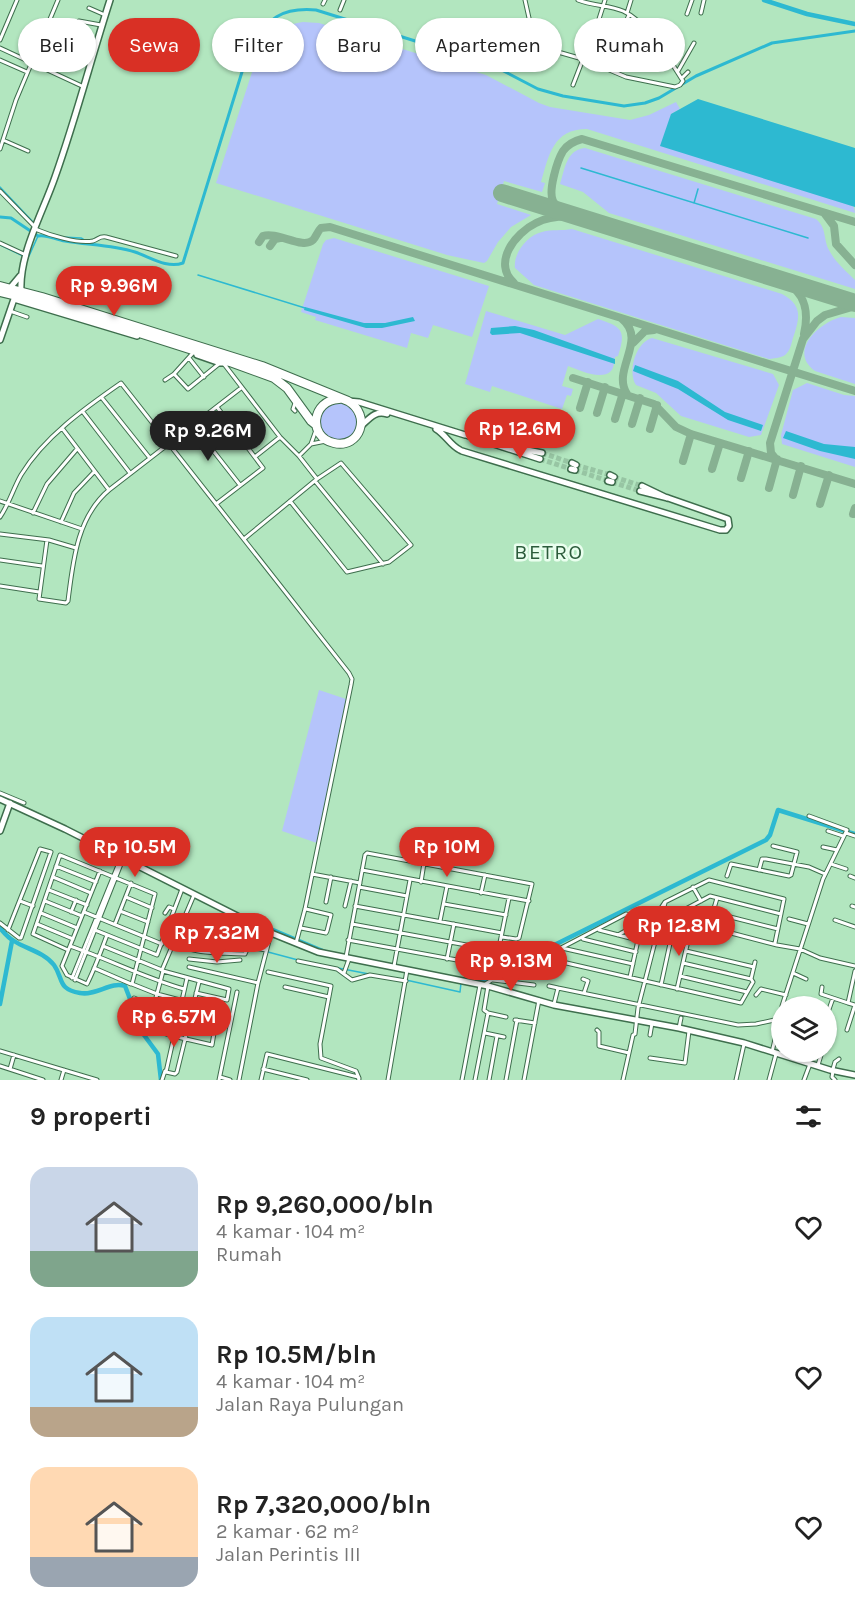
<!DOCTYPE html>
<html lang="id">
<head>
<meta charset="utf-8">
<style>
	:root { --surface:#fff; --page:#f6f6f6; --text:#222; --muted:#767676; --accent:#d93025 }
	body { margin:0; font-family:Karla,sans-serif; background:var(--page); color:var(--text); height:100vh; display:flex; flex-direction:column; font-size:22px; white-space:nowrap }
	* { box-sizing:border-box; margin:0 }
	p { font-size:20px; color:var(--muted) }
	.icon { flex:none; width:33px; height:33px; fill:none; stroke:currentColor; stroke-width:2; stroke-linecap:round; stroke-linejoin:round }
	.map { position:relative; height:1080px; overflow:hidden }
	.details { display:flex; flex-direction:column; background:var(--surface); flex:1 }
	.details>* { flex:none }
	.hud { position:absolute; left:18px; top:18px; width:819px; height:54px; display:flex; gap:12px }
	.fabs { position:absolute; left:771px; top:996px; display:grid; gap:12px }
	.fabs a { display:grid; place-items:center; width:66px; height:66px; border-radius:50%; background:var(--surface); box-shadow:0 2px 4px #0004; font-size:30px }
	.price { position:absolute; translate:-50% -51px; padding:0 14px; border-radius:21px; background:var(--accent); color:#fff; font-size:20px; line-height:39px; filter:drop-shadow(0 2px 3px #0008) }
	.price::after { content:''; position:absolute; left:50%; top:36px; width:18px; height:14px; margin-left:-9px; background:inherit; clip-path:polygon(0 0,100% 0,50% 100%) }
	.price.selected { background:#222; color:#fff }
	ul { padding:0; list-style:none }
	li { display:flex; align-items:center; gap:18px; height:150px; padding:0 30px }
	li span { display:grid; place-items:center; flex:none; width:168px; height:120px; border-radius:18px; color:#555 }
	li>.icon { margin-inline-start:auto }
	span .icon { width:72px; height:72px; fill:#fffc; stroke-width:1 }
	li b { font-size:26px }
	h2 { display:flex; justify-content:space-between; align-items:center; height:72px; padding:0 30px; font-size:26px }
	.chip { padding:0 21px; border-radius:27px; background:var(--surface); box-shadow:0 2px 4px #0004; font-size:21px; line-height:54px }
	.chip.selected { background:var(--accent); color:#fff }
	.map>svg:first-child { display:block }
	.green { fill:#b5c4fb }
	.water { fill:#2db9d1 }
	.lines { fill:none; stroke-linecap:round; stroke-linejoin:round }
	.stream { stroke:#2db9d1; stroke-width:1.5 }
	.canal { stroke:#2db9d1; stroke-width:3 }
	.river { stroke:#2db9d1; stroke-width:4.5 }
	.taxiway { stroke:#87b192; stroke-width:8 }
	.runway { stroke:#87b192; stroke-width:18 }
	.secondary-tunnel { stroke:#97c5a3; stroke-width:5; stroke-dasharray:5 2.5; stroke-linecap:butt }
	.street-casing { stroke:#3e6e4d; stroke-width:5 }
	.secondary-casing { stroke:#3e6e4d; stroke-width:8 }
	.highway-casing { stroke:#3e6e4d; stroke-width:10 }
	.street { stroke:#fff; stroke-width:3 }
	.secondary { stroke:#fff; stroke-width:5 }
	.highway { stroke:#fff; stroke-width:8 }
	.labels { text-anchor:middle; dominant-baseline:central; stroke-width:5; stroke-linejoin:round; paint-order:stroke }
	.quarter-label { font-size:21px; letter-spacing:1.5px; fill:#2c5c3b; stroke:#e9feee }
</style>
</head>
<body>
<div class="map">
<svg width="855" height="1080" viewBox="0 0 855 1080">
	<rect width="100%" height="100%" fill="#b2e6bf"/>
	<path class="green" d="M 303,22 L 319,23 L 486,75 L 539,103 L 550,107 L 630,120 L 649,115 L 676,102 L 680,109 L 671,114 L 854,207 L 855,213 L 587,129 C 553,129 549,155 541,182 L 545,183 L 542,192 L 504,181 L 497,204 L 531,215 L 511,227 L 498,242 L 487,261 L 484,263 L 447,255 L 216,183 L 257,57 C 269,35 278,26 303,22 Z
		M 585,148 L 816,219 C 827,228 823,239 829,250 C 835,262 846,271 855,280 L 855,289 L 609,213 L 583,192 L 560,184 C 565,169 566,150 585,148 Z
		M 572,229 L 782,294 C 802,305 800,316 794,335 C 792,340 791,349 787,353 C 783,358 776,358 769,359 L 534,285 L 515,268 C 513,253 528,235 542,232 C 552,229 562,231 572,229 Z
		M 334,238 L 489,286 L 472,337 L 433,325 L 428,338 L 411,333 L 407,348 L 315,320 L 316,317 L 301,312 L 323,244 L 326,240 Z
		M 486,311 L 565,335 L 598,319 C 623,327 626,331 618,356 L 615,357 C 614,362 614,368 611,371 C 601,381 579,370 568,366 L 562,386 L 573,389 L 571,396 L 567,395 L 562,409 L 492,386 L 490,392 L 465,384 Z
		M 841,317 L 855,318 L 855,384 L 815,371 C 788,352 818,323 841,317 Z
		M 652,338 L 773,374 L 779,385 L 761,435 L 749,437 L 681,416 L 656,393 L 636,385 C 627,372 636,342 652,338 Z
		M 807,383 L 844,395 L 855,396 L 855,467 L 782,444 L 781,435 L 793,390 Z
		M320 421a19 19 0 1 1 38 0a19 19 0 1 1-38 0Z
		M 319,690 L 346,699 L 317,843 L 282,831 Z"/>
	<path class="water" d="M 698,99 L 855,148 L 855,207 L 660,146 L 671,114 Z
		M 305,307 L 364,323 L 385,323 L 413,317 L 415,321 L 382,328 L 366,328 L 304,310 Z
		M 515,326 L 534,330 L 615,359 L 615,364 L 520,333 L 492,335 L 490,333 L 491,328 Z
		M 635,365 L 678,381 L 725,412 L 763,425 L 761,431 L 728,420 L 678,389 L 633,371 Z
		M 786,431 L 824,444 L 855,447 L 855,459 L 820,451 L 783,438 Z"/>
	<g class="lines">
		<path class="stream" d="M 581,168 L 808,238
			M 0,187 L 34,223
			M 694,203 L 698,189
			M 62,237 L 81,238 L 83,239 L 83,244
			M 0,245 L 23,256
			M 29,256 L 38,236
			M 198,275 L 305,308
			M 270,942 L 274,931
			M 268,949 L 268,952 L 298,960
			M 338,968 L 369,974
			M 406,980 L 460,992 L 461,983"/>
		<path class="canal" d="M 0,217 L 11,218 L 38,236 C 47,234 56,240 65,241 C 88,245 112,245 135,252 C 150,257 167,269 183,263 L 250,46 C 268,19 281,7 316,10 L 492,65 L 538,89 L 563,96 L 624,106 L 645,103 L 659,98 L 696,76 L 772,43 L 855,31"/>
		<path class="river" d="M 764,0 L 807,14 L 855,24
			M 261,925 L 325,952
			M 0,928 C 4,933 8,938 14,941 C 26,949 44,952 54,965 C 64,979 57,989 80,993 C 96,996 111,981 125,986 L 144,1035 L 158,1054 L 161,1080
			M 518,963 L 766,840 L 770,835 L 778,810 L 855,834
			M 472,980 L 486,982 L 492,978
			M 0,1004 L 12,941"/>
		<path class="taxiway" d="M 567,213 C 562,210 556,207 553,201 C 548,191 557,161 563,151 C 568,144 574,141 582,139 L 855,222
			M 825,214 L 834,226 L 836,244 L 855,265
			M 259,242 L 263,236 C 277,231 303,250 313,240 C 316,237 317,232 321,228 L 330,227 L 855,391
			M 270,246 L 275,239 L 280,238
			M 784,281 C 806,293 809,312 804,334
			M 514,283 C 492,263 515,233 536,223 C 549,216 564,216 578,217
			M 622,319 C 648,340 611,370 627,394
			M 633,343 L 645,331 L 654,330
			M 573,378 L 654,404 L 676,427 L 691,434 L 855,484
			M 580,408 L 588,382
			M 597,413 L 605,387
			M 615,419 L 623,393
			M 632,424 L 640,398
			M 650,429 L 657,405
			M 775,458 L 771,453 L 770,443 L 803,339 L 817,321 L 825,315 L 855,306
			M 683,461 L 691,434
			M 712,469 L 720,443
			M 741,478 L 749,451
			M 769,488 L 777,459
			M 793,495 L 801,466
			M 820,504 L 829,475
			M 853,514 L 855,508"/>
		<path class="runway" d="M 502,193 L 855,303"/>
		<path class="secondary-tunnel" d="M 542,453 L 572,463
			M 540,459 L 571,469
			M 576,465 L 610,475
			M 575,470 L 608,481
			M 614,477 L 642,486
			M 612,482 L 640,491"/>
		<defs>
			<path id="street" d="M 525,0 L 531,27 L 558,52 L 586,60 L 626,77 L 675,87 L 680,85 L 683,81 C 669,59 648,22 623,11 C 609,5 593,6 578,0
				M 323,4 L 325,0
				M 89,8 L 105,15
				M 340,10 L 344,0
				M 627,13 L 631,0
				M 701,13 L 704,0
				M 687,14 L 692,0
				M 79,21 L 101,25
				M 622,30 L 629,15
				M 0,40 L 17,0
				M 0,48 L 84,87
				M 661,49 L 674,30
				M 0,60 L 27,72
				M 586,60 L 605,0
				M 655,64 L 664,53
				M 678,71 L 694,43
				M 682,78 L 688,72
				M 573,85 L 583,59
				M 3,140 L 28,151
				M 0,149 L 16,100 L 58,0
				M 0,191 L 35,227
				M 35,229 C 49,235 78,244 93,241 C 99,239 99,236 106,237 L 176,256
				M 0,243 L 26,255
				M 10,311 L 27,317
				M 189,358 L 204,377
				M 224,364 L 280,437 L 299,456 L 317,479
				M 174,374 L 188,389 L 220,363
				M 165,380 L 174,374 L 192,354
				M 102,398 L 149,457
				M 295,411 L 293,409 L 295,403
				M 83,412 L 130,473
				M 193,425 L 240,485
				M 62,428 L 109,490
				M 180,435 L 176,428 L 182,421
				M 311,444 L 326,441
				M 256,456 L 280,437
				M 299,456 L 311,444 L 316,430
				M 315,481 L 383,564
				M 0,501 L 82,529
				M 216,504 L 263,468 L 217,407
				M 33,513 L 47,484 L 77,449
				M 0,517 C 9,504 13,489 21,475 C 44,437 85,408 121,383 L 349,673 L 352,679 L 351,685 L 305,909 L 296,943
				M 61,522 L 74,493 L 94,472
				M 0,534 L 49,540 L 76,548
				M 244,539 L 317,479 L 341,463 L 411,545 L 389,562 L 347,572 L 290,501
				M 47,540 L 39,599 L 66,603 L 68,601 C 73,561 77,517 109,490 L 241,388
				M 0,560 L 42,566
				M 0,586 L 39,592
				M 0,793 L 24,803
				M 828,831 L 843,836
				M 846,833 L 855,836
				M 823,847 L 837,850
				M 831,864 L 846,869
				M 56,866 L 96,882
				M 362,870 L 529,901
				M 759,870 L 762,859 L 766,859 L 809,867 L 825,874
				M 312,874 L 360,883
				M 727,876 L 731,864 L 789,876 L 791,875 L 797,852 L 773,846
				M 850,876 L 855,878
				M 53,877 L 91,893
				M 421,882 L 424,863
				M 359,887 L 407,896
				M 693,887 L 701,901
				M 49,890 L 87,905
				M 481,893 L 485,875
				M 126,897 L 152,908
				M 20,901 L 33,906
				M 45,901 L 82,916
				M 326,902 L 331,877
				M 444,904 L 506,915
				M 345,906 L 351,881
				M 355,906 L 502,933
				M 852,906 L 855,907
				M 691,907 L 778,929
				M 643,910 L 777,945 L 800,949 L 820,958 L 855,966
				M 120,911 L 148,922
				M 682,911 L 710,896 L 781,914
				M 71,912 L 76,900
				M 84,912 L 162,944
				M 713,912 L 717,898
				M 41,913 L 77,928
				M 165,913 L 169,907 L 174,909
				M 661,916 L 661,908 L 665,902 L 709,880 L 784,899 L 775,943
				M 207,917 L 200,926 L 221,934
				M 789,919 L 808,924
				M 835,920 L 855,927
				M 440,921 L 447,886
				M 0,923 L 19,938 L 21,938 L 51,852 L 40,849 L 8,930
				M 37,924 L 73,939
				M 115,924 L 131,883
				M 352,924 L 499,951
				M 301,928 L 326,933 L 327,931 L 331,915 L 306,909
				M 95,930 L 157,955 L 182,889
				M 599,930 L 638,940 L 630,977
				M 107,935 C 101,951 95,968 87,984 L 67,975 L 62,966 L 70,946 C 108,959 145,978 184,989
				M 618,935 L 627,930 L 656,937
				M 192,937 L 200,926
				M 583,939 L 636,952
				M 348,940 L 495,967 L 509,898
				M 256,942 L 262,928
				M 173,944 C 203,955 215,952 245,954 L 248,947 L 266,950
				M 219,945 L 187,936 L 186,931 L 193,921 L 202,916 L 224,923
				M 70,946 L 100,871
				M 103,946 L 162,970
				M 248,947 L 251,940 L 267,946
				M 562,948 L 633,964
				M 68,950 L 33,934 L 60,855 L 155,894 L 132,984 L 157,994 L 222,1011
				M 686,951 L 754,967
				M 217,954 L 222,930 L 229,913
				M 346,957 L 365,855 L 367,853 L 532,884 L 519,938 L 516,939 L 502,937
				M 189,959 L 217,962 L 240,960
				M 447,959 L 454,924
				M 557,960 L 561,948 L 626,914 L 674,925 L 661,985
				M 298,961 L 337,969 L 352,980 L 370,975 L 406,981
				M 683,963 L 751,979
				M 394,966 L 410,880
				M 189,967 L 258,983
				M 94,968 L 131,984
				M 162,970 L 194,895
				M 268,972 L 331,986 L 320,1044 L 321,1058 L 356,1071 L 359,1078
				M 344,973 L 349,959
				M 793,973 L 806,979
				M 680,976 L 747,992
				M 72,978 L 121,858
				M 187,978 L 166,1072 L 175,1074 L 177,1072 L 199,982
				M 583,979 L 588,981 L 584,993
				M 75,980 L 123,859
				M 493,980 L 534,985
				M 484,985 L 510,968 L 536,956 L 741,1003 L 753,982 L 751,979 L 755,962
				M 488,986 L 484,1010 L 488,1013 L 506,1017
				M 549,986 L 558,988
				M 285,987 L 329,997
				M 822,987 L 821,994 L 848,1003
				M 677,989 L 687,945
				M 756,995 L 761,989 L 786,995
				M 134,998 L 153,1006 L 179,1013
				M 554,1004 L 558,988 L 738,1025 L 756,1024 L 779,1019
				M 783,1004 L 798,1006
				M 782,1006 L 823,879 L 847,830 L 809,816
				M 800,1006 L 802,1005 L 810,1006
				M 827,1015 L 833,998
				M 190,1016 L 215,1022
				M 150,1017 L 176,1024
				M 515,1020 L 535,1023
				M 187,1028 L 214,1033 L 212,1045 L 173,1036 L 148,1028 L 163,971 L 229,989 L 227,1000 L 196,993
				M 679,1028 L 681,1018
				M 597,1030 L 599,1032 L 599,1046 L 629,1053
				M 847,1030 L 855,1005 L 848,1003 L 855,971
				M 485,1033 L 504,1037
				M 650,1035 L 652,1023
				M 0,1051 L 97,1080
				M 772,1052 L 782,1010
				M 650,1058 L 685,1063 L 689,1031
				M 818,1065 L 822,1052
				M 0,1066 L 43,1080
				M 10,1069 L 14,1055
				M 263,1069 L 307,1080
				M 833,1069 L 835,1062 L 839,1059
				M 833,1071 L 832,1077 L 835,1080
				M 220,1077 L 230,1080
				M 61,1080 L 64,1070
				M 162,1080 L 165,1071
				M 219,1080 L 237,992
				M 239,1080 L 258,983 L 271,933
				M 261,1080 L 267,1054 L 358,1077 L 359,1080
				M 388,1080 L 407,970
				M 462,1080 L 480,985
				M 475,1080 L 488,1013
				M 489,1080 L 497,1036
				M 506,1080 L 517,1020
				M 524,1080 L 539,1000
				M 623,1080 L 633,1035 L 635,1034 L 638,1008 L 665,903
				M 736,1080 L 744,1044
				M 769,1080 L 776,1054
				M 804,1080 L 810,1064"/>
			<path id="secondary" d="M 10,288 L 20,276
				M 21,291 C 19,254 43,212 55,177 C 76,118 91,59 110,0
				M 14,299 L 137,336
				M 0,340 L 14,299
				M 197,355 L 220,363 L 228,363
				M 348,401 L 359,402 L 465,435
				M 361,426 C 369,419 375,410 387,414
				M 436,429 C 446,435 450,445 460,450
				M 466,435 L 540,459
				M 503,447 L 517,448 L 542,453
				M 462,451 L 720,530 L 726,530 L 729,526 L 728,519 L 668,498 L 640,491
				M 572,463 L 576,465
				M 571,469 L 575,470
				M 610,475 L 614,477
				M 608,481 L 612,482
				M 642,486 L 667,498
				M 0,799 L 65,829 L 271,933 L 318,952 L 488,986 L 554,1005 L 679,1028 L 744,1043 L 830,1070 L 855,1075
				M 0,831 L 10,803"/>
			<path id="highway" d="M 0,286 L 42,297 L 262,366 L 348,401 C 372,415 360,449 334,443 C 307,437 312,400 339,399
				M 0,292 L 42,302 L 230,362 L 274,378 L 287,388 L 311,421 L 316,425"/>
		</defs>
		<use href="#street" class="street-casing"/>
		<use href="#secondary" class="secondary-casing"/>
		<use href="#highway" class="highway-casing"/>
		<use href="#street" class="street"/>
		<use href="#secondary" class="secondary"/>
		<use href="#highway" class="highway"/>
	</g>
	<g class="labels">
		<g class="quarter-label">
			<text x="549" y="552">BETRO</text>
		</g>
	</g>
</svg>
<div class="fabs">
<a><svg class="icon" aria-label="layers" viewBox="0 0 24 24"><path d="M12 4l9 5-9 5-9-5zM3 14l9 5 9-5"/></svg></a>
</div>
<b class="price" style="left:114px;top:317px">Rp 9.96M</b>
<b class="price" style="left:520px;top:460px">Rp 12.6M</b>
<b class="price selected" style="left:208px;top:462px">Rp 9.26M</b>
<b class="price" style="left:135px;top:878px">Rp 10.5M</b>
<b class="price" style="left:447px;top:878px">Rp 10M</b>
<b class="price" style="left:679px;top:957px">Rp 12.8M</b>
<b class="price" style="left:217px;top:964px">Rp 7.32M</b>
<b class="price" style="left:511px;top:992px">Rp 9.13M</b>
<b class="price" style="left:174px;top:1048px">Rp 6.57M</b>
<div class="hud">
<a class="chip">Beli</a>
<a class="chip selected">Sewa</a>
<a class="chip">Filter</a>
<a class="chip">Baru</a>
<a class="chip">Apartemen</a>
<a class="chip">Rumah</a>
</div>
</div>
<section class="details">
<h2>9 properti<svg class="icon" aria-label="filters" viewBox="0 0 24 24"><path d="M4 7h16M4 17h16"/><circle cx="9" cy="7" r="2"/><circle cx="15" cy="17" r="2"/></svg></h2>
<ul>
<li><span style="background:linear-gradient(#c9d6e8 70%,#7fa58c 0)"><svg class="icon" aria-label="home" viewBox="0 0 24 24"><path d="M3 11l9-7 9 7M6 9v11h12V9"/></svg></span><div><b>Rp 9,260,000/bln</b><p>4 kamar · 104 m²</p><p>Rumah</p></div><svg class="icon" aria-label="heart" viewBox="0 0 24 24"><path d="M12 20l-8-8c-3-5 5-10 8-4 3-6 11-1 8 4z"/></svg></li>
<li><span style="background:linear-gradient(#bfe0f5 75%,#b9a48a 0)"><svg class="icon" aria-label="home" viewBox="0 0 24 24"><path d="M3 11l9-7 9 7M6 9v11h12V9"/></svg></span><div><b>Rp 10.5M/bln</b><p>4 kamar · 104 m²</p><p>Jalan Raya Pulungan</p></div><svg class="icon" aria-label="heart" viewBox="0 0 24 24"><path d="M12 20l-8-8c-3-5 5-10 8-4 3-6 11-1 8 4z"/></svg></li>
<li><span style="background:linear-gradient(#ffd9b3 75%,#9aa5b1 0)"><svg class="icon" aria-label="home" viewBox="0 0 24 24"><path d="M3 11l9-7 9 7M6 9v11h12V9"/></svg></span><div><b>Rp 7,320,000/bln</b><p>2 kamar · 62 m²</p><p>Jalan Perintis III</p></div><svg class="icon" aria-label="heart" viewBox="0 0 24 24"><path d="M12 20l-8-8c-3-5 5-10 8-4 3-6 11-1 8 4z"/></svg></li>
</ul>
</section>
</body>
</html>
